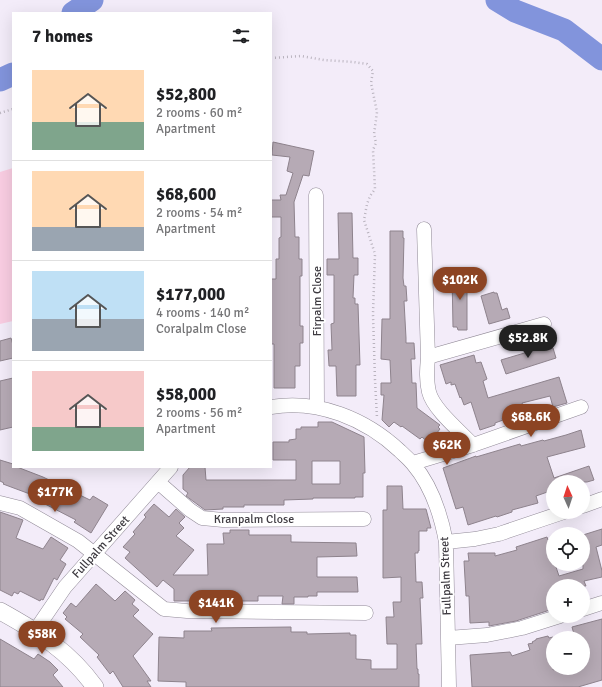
<!DOCTYPE html>
<html lang="en">
<head>
<meta charset="utf-8">
<style>
	:root { --surface:#fff; --page:#f6f6f6; --text:#202124; --muted:#757577; --line:#e0e0e0; --accent:#8c4423 }
	body { margin:0; font-family:Signika,sans-serif; background:var(--page); color:var(--text); height:100vh; display:flex; flex-direction:column; font-size:15px; white-space:nowrap }
	* { box-sizing:border-box; margin:0 }
	p { font-size:13px; color:var(--muted) }
	.icon { flex:none; width:22px; height:22px; fill:none; stroke:currentColor; stroke-width:2; stroke-linecap:round; stroke-linejoin:round }
	.map { position:relative; flex:1; overflow:hidden }
	.sheet { position:absolute; left:12px; top:12px; width:260px; height:456px; display:flex; flex-direction:column; background:var(--surface); border-radius:0px; box-shadow:0 4px 16px #0002 }
	.sheet>* { flex:none }
	.needle { width:26px; rotate:357deg }
	.buttons { position:absolute; left:546px; top:475px; display:grid; gap:8px }
	.buttons a { display:grid; place-items:center; width:44px; height:44px; border-radius:50%; background:var(--surface); box-shadow:0 4px 16px #0002; font-size:20px }
	.price { position:absolute; translate:-50% -34px; padding:0 9px; border-radius:14px; background:var(--accent); color:#fff; font-size:13px; line-height:26px; filter:drop-shadow(0 1px 2px #0008) }
	.price::after { content:''; position:absolute; left:50%; top:24px; width:12px; height:9px; margin-left:-6px; background:inherit; clip-path:polygon(0 0,100% 0,50% 100%) }
	.price.selected { background:#222; color:#fff }
	ul { padding:0; list-style:none }
	li { display:flex; align-items:center; gap:12px; height:100px; padding:0 20px }
	li+li { border-top:1px solid var(--line) }
	li span { display:grid; place-items:center; flex:none; width:112px; height:80px; border-radius:0px; color:#555 }
	li>.icon { margin-inline-start:auto }
	span .icon { width:48px; height:48px; fill:#fffc; stroke-width:1 }
	li b { font-size:17px }
	h2 { display:flex; justify-content:space-between; align-items:center; height:48px; padding:0 20px; font-size:17px }
	.map>svg:first-child { display:block }
	.green { fill:#f9cde2 }
	.lines { fill:none; stroke-linecap:round; stroke-linejoin:round }
	.river { stroke:#8294dc; stroke-width:23 }
	.building { fill:#b6aab5; stroke:#8e838d; fill-rule:evenodd }
	.minor-casing { stroke:#918a97; stroke-width:15 }
	.tertiary-casing { stroke:#918a97; stroke-width:18 }
	.path { stroke:#b9b3be; stroke-width:2.5; stroke-dasharray:1 3; stroke-linecap:butt }
	.minor { stroke:#fff; stroke-width:14 }
	.tertiary { stroke:#fff; stroke-width:17 }
	.labels { text-anchor:middle; dominant-baseline:central; stroke-width:3.5; stroke-linejoin:round; paint-order:stroke }
	.street-label { font-size:12px; fill:#3e3b41; stroke:#fff }
</style>
</head>
<body>
<div class="map">
<svg width="602" height="687" viewBox="0 0 602 687">
	<rect width="100%" height="100%" fill="#f3ecf9"/>
	<path class="green" d="M 13,168 L 13,321 L 0,324 L 0,172 Z"/>
	<g class="lines">
		<path class="river" d="M 497,0 L 515,11 L 564,30 L 602,59
			M 73,13 L 92,0
			M 0,80 L 13,74"/>
	</g>
	<path class="building" d="M 273,142 L 314,151 L 309,176 L 303,175 L 294,202 L 295,237 L 299,237 L 299,259 L 302,259 L 302,276 L 300,276 L 300,326 L 303,326 L 303,343 L 300,343 L 300,366 L 295,366 L 295,388 L 274,388 L 274,344 L 271,344 L 271,279 L 276,279 L 276,259 L 279,259 L 279,238 L 281,237 L 281,217 L 271,217 L 271,200 L 281,200 L 280,195 L 286,195 L 293,173 L 287,171 L 290,157 L 272,155 Z
		M 338,213 L 352,213 L 353,258 L 358,258 L 358,275 L 354,275 L 353,298 L 355,298 L 355,304 L 358,304 L 360,365 L 356,365 L 356,396 L 337,396 L 336,366 L 329,366 L 328,350 L 332,350 L 331,324 L 334,323 L 334,275 L 327,275 L 327,259 L 339,259 Z
		M 390,231 L 403,231 L 403,238 L 404,238 L 403,278 L 404,286 L 406,286 L 407,301 L 404,301 L 406,338 L 406,343 L 414,343 L 415,359 L 411,359 L 412,383 L 416,383 L 417,408 L 440,425 L 438,427 L 440,429 L 429,443 L 422,437 L 420,439 L 402,426 L 401,427 L 394,422 L 389,427 L 382,420 L 384,395 L 381,395 L 381,383 L 391,383 L 390,360 L 381,359 L 382,319 L 390,319 Z
		M 467,273 L 467,330 L 458,330 L 457,327 L 453,327 L 452,274 Z
		M 494,292 L 494,293 L 497,293 L 502,310 L 507,308 L 510,318 L 489,324 L 481,296 Z
		M 11,338 L 13,345 L 13,358 L 0,361 L 0,341 Z
		M 549,344 L 550,349 L 553,348 L 556,358 L 506,374 L 501,360 L 538,349 L 538,348 Z
		M 474,355 L 476,363 L 481,362 L 487,379 L 483,381 L 488,398 L 559,377 L 567,403 L 553,407 L 550,396 L 522,403 L 525,411 L 502,418 L 503,420 L 495,423 L 495,425 L 480,430 L 471,402 L 464,405 L 461,397 L 460,398 L 455,384 L 451,385 L 451,382 L 446,384 L 440,365 Z
		M 13,378 L 13,427 L 0,430 L 0,381 Z
		M 318,422 L 332,422 L 364,437 L 365,473 L 363,473 L 363,497 L 355,497 L 355,498 L 313,498 L 313,499 L 284,500 L 284,505 L 244,505 L 244,507 L 223,507 L 223,509 L 205,510 L 186,496 L 188,493 L 183,489 L 183,475 L 190,467 L 205,467 L 206,480 L 296,480 L 296,460 L 273,460 L 273,442 L 289,442 L 289,440 L 296,439 L 296,429 L 301,429 L 301,427 L 318,427 ZM 312,461 L 340,461 L 340,484 L 312,484 Z
		M 581,430 L 585,447 L 547,457 L 554,478 L 589,466 L 594,480 L 587,482 L 553,482 L 553,490 L 536,496 L 538,503 L 512,510 L 512,512 L 497,517 L 496,516 L 468,525 L 463,507 L 456,509 L 443,468 L 476,456 L 476,457 L 520,444 L 521,446 L 543,440 L 544,441 L 566,435 Z
		M 0,460 L 13,464 L 13,467 L 17,467 L 43,477 L 90,500 L 93,496 L 108,505 L 91,533 L 74,522 L 76,520 L 45,504 L 46,500 L 3,484 L 4,483 L 0,481 Z
		M 387,486 L 402,486 L 403,509 L 426,509 L 431,528 L 427,528 L 427,531 L 419,531 L 419,551 L 418,551 L 418,553 L 415,553 L 416,582 L 422,582 L 423,598 L 420,598 L 422,644 L 416,644 L 417,669 L 418,669 L 418,674 L 419,674 L 419,687 L 186,687 L 186,682 L 158,681 L 159,637 L 184,638 L 184,631 L 212,631 L 211,628 L 291,627 L 291,632 L 307,632 L 307,634 L 350,633 L 350,635 L 356,635 L 356,659 L 371,660 L 371,669 L 397,669 L 397,644 L 387,644 L 386,617 L 394,617 L 393,602 L 401,602 L 401,577 L 383,578 L 383,510 L 387,510 Z
		M 154,504 L 169,517 L 176,509 L 185,517 L 179,523 L 184,528 L 176,536 L 194,550 L 173,575 L 208,575 L 207,544 L 224,544 L 223,533 L 230,533 L 230,530 L 249,530 L 249,535 L 291,535 L 291,542 L 356,543 L 357,556 L 317,557 L 317,577 L 357,577 L 358,592 L 317,592 L 317,596 L 308,596 L 308,597 L 294,597 L 294,604 L 282,604 L 283,596 L 258,596 L 258,601 L 230,601 L 230,596 L 196,596 L 196,601 L 174,601 L 174,589 L 163,580 L 157,587 L 125,558 L 130,552 L 123,547 L 135,534 L 133,532 L 146,517 L 144,515 Z
		M 0,512 L 23,520 L 16,538 L 43,549 L 51,537 L 68,548 L 60,560 L 66,564 L 57,580 L 54,578 L 43,600 L 41,599 L 40,601 L 20,591 L 18,594 L 14,592 L 12,596 L 0,590 Z
		M 602,529 L 602,545 L 596,547 L 602,571 L 602,577 L 584,581 L 586,586 L 553,586 L 553,609 L 516,621 L 489,626 L 489,622 L 470,623 L 469,596 L 466,596 L 464,561 L 469,561 L 468,553 L 495,553 L 495,556 L 517,550 L 516,547 L 547,537 L 548,540 L 553,539 L 553,564 L 555,564 L 559,576 L 583,569 L 583,535 Z
		M 96,584 L 115,601 L 125,591 L 135,600 L 132,604 L 139,610 L 133,616 L 153,634 L 133,656 L 151,681 L 147,681 L 151,687 L 123,687 L 113,671 L 110,674 L 97,657 L 99,655 L 80,637 L 83,634 L 65,619 L 67,617 L 63,613 L 71,603 L 76,607 Z
		M 602,619 L 602,680 L 578,687 L 472,687 L 470,655 L 510,652 L 512,656 L 530,650 L 528,644 L 533,643 L 532,642 L 536,640 L 536,639 L 548,636 L 549,638 L 553,637 L 553,670 L 558,668 L 559,673 L 573,668 L 583,668 L 583,638 L 575,638 L 572,627 Z
		M 0,639 L 34,659 L 38,654 L 50,662 L 58,670 L 53,675 L 63,687 L 0,687 Z"/>
	<g class="lines">
		<defs>
			<path id="minor" d="M 316,195 L 317,407
				M 424,229 L 428,357 C 427,369 426,380 429,392 C 433,409 461,432 473,445
				M 428,357 L 544,324
				M 271,407 C 318,399 366,419 400,451 C 404,455 409,459 413,464 C 431,485 441,515 446,542 L 449,687
				M 413,463 L 473,445 L 581,407
				M 158,482 L 190,510 L 202,518 L 223,520 L 364,519
				M 0,503 L 20,508 L 78,541 L 164,609 L 187,611 L 366,613
				M 583,506 L 602,499
				M 446,542 L 475,539 L 499,534 L 564,512
				M 583,609 L 602,603
				M 35,631 L 65,587 L 171,467
				M 448,638 L 487,635 L 522,628 L 560,616"/>
			<path id="tertiary" d="M 0,611 C 38,632 69,651 95,687"/>
		</defs>
		<use href="#minor" class="minor-casing"/>
		<use href="#tertiary" class="tertiary-casing"/>
		<path class="path" d="M 271,58 L 301,56 L 324,60 L 353,62 L 367,64 L 373,71 L 371,83 L 377,112 L 374,134 L 376,143 L 373,150 L 375,189 L 370,196 L 367,204 L 364,220 L 375,254 L 373,314 L 375,380 L 377,418
			M 0,113 L 13,109"/>
		<use href="#minor" class="minor"/>
		<use href="#tertiary" class="tertiary"/>
	</g>
	<g class="labels">
		<g class="street-label">
			<text transform="translate(317 301) rotate(-90)">Firpalm Close</text>
			<text x="254" y="519">Kranpalm Close</text>
			<text transform="translate(101 547) rotate(-48)">Fullpalm Street</text>
			<text transform="translate(446 576) rotate(-92)">Fullpalm Street</text>
		</g>
	</g>
</svg>
<div class="buttons">
<a><svg class="needle" viewBox="-14 -14 28 28"><path d="M0-13l5 13h-10z" fill="#e53935"/><path d="M0 13l5-13h-10z" fill="#757577"/></svg></a>
<a><svg class="icon" aria-label="locate" viewBox="0 0 24 24"><circle cx="12" cy="12" r="6"/><path d="M12 2v4M12 18v4M2 12h4M18 12h4"/></svg></a>
<a>+</a>
<a>−</a>
</div>
<b class="price" style="left:460px;top:301px">$102K</b>
<b class="price selected" style="left:528px;top:359px">$52.8K</b>
<b class="price" style="left:531px;top:438px">$68.6K</b>
<b class="price" style="left:447px;top:466px">$62K</b>
<b class="price" style="left:55px;top:513px">$177K</b>
<b class="price" style="left:216px;top:624px">$141K</b>
<b class="price" style="left:42px;top:655px">$58K</b>
<section class="sheet">
<h2>7 homes<svg class="icon" aria-label="filters" viewBox="0 0 24 24"><path d="M4 7h16M4 17h16"/><circle cx="9" cy="7" r="2"/><circle cx="15" cy="17" r="2"/></svg></h2>
<ul>
<li><span style="background:linear-gradient(#ffd9b3 65%,#7fa58c 0)"><svg class="icon" aria-label="home" viewBox="0 0 24 24"><path d="M3 11l9-7 9 7M6 9v11h12V9"/></svg></span><div><b>$52,800</b><p>2 rooms · 60 m²</p><p>Apartment</p></div></li>
<li><span style="background:linear-gradient(#ffd9b3 70%,#9aa5b1 0)"><svg class="icon" aria-label="home" viewBox="0 0 24 24"><path d="M3 11l9-7 9 7M6 9v11h12V9"/></svg></span><div><b>$68,600</b><p>2 rooms · 54 m²</p><p>Apartment</p></div></li>
<li><span style="background:linear-gradient(#bfe0f5 60%,#9aa5b1 0)"><svg class="icon" aria-label="home" viewBox="0 0 24 24"><path d="M3 11l9-7 9 7M6 9v11h12V9"/></svg></span><div><b>$177,000</b><p>4 rooms · 140 m²</p><p>Coralpalm Close</p></div></li>
<li><span style="background:linear-gradient(#f6c9c9 70%,#7fa58c 0)"><svg class="icon" aria-label="home" viewBox="0 0 24 24"><path d="M3 11l9-7 9 7M6 9v11h12V9"/></svg></span><div><b>$58,000</b><p>2 rooms · 56 m²</p><p>Apartment</p></div></li>
</ul>
</section>
</div>
</body>
</html>
